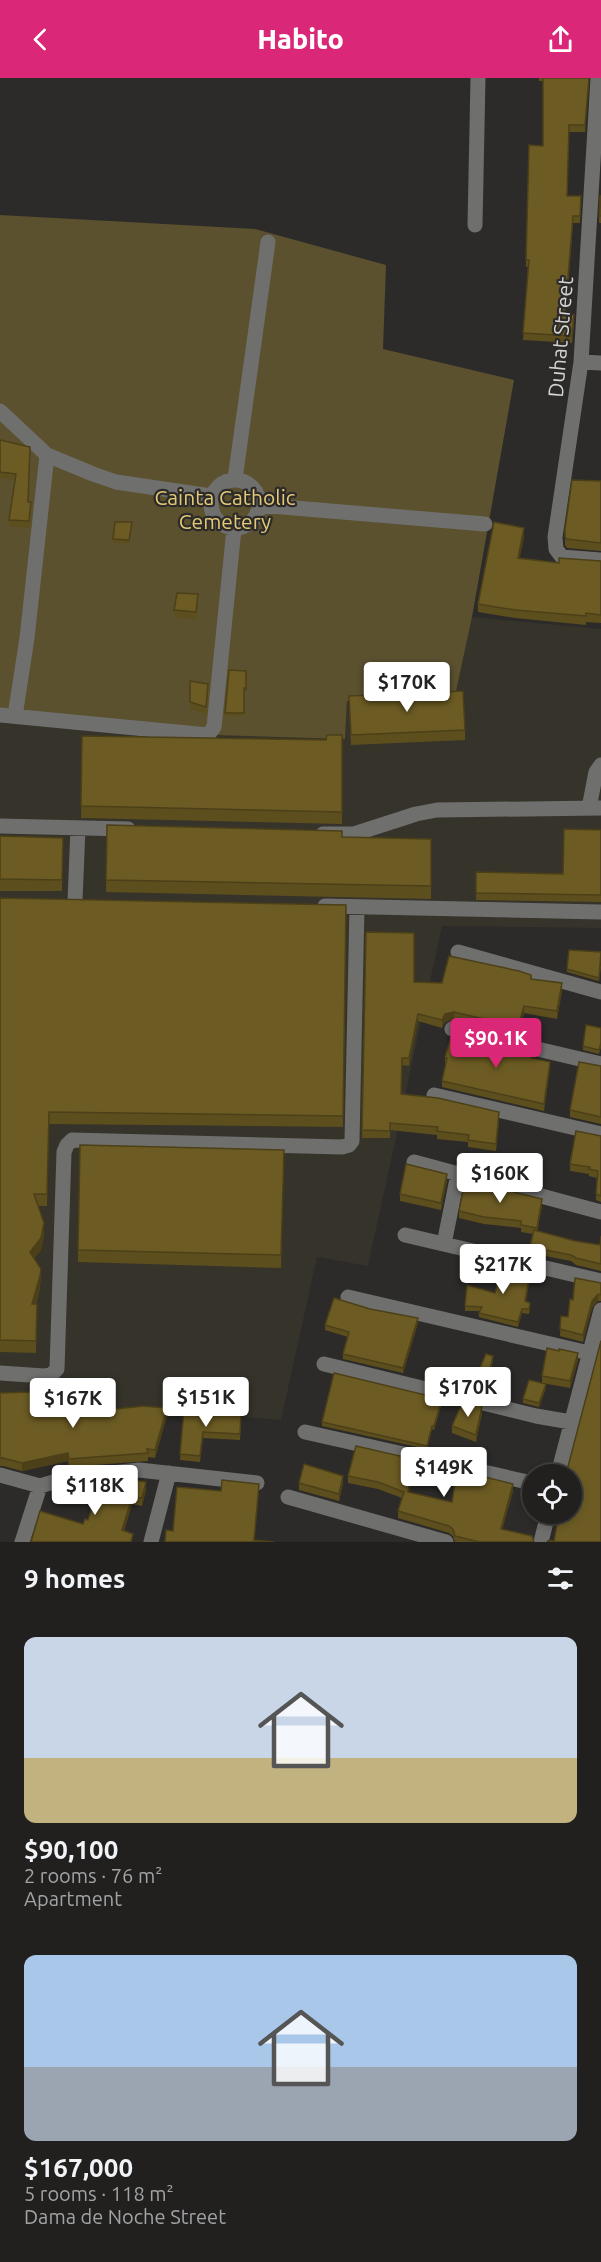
<!DOCTYPE html>
<html lang="en">
<head>
<meta charset="utf-8">
<style>
	:root { --surface:#21201f; --page:#292828; --text:#f1f3f6; --muted:#a2a3a4; --line:#3e3e3d; --accent:#db2777 }
	body { margin:0; font-family:Ubuntu,sans-serif; background:var(--page); color:var(--text); height:100vh; display:flex; flex-direction:column; font-size:22px; white-space:nowrap }
	* { box-sizing:border-box; margin:0 }
	p { font-size:20px; color:var(--muted) }
	.icon { flex:none; width:33px; height:33px; fill:none; stroke:currentColor; stroke-width:2; stroke-linecap:round; stroke-linejoin:round }
	.map { position:relative; height:1464px; overflow:hidden }
	.details { display:flex; flex-direction:column; background:var(--surface); flex:1 }
	.details>* { flex:none }
	.controls { position:absolute; left:522px; top:1386px; display:grid; gap:12px }
	.controls a { display:grid; place-items:center; width:60px; height:60px; border-radius:50%; background:var(--surface); box-shadow:0 3px 9px #0003,0 0 0 2px var(--line); font-size:30px }
	.price { position:absolute; translate:-50% -51px; padding:0 14px; border-radius:6px; background:#fff; color:#222; font-size:20px; line-height:39px; filter:drop-shadow(0 2px 3px #0008) }
	.price::after { content:''; position:absolute; left:50%; top:36px; width:18px; height:14px; margin-left:-9px; background:inherit; clip-path:polygon(0 0,100% 0,50% 100%) }
	.price.active { background:var(--accent); color:#fff }
	ul { padding:0; list-style:none }
	li { display:grid; align-content:center; gap:12px; height:318px; padding:0 24px }
	li span { display:grid; place-items:center; height:186px; border-radius:12px; color:#555 }
	li>.icon { margin-inline-start:auto }
	span .icon { width:108px; height:108px; fill:#fffc; stroke-width:1 }
	li b { font-size:26px }
	h2 { display:flex; justify-content:space-between; align-items:center; height:72px; padding:0 24px; font-size:26px }
	header { display:flex; justify-content:space-between; align-items:center; height:78px; padding:0 24px; background:var(--accent); color:#fff; font-size:27px; font-weight:800 }
	.map>svg:first-child { display:block }
	.built { fill:#35332a }
	.green { fill:#5b512f }
	.lines { fill:none; stroke-linecap:round; stroke-linejoin:round }
	.minor { stroke:#6f6f6e; stroke-width:15 }
	.wall { fill:#5d4e1e }
	.shaded-wall { fill:#4c4018 }
	.building { fill:#6c5b23; stroke:#4c4018; stroke-width:1.5 }
	.labels { text-anchor:middle; dominant-baseline:central; stroke-width:4.5; stroke-linejoin:round; paint-order:stroke }
	.street-label { font-size:21px; fill:#d6d5d3; stroke:#2c2b29 }
	.park-label { font-size:21px; fill:#e4c976; stroke:#2c2b29 }
</style>
</head>
<body>
<header><svg class="icon" aria-label="back" viewBox="0 0 24 24"><path d="M15 5l-7 7 7 7"/></svg>Habito<svg class="icon" aria-label="share" viewBox="0 0 24 24"><path d="M12 15V3M7 8l5-5 5 5M5 13v7h14v-7"/></svg></header>
<div class="map">
<svg width="601" height="1464" viewBox="0 0 601 1464">
	<rect width="100%" height="100%" fill="#2c2b29"/>
	<path class="built" d="M 472,539 L 601,551 L 601,850 L 442,848 L 368,1188 L 317,1179 L 281,1342 L 161,1332 L 71,1342 L 0,1338 L 0,634 L 345,661 L 347,623 L 455,618 Z"/>
	<path class="green" d="M 0,137 L 255,151 L 386,187 L 383,271 L 514,302 L 472,539 L 455,618 L 347,623 L 345,661 L 214,657 L 0,634 Z"/>
	<g class="lines">
		<path class="minor" d="M 598,0 L 581,284 L 555,459 L 556,471 L 562,479 L 601,482
			M 475,147 L 478,0
			M 581,284 L 601,285
			M 0,333 L 47,377 L 93,396 L 116,404 L 211,418
			M 235,401 L 268,164
			M211 426a24 24 0 1 1 48 0a24 24 0 1 1-48 0Z
			M 259,427 L 485,446
			M 0,637 L 208,657 L 214,649 L 234,451
			M 15,638 L 27,560 L 47,377
			M 589,730 L 596,694 L 601,687
			M 0,748 L 128,751
			M 323,756 L 354,756 L 416,736 L 437,732 L 601,730
			M 75,823 L 78,750
			M 325,828 L 601,834
			M 458,874 L 601,914
			M 452,951 L 601,986
			M 434,1017 L 601,1056
			M 414,1084 L 601,1134
			M 405,1157 L 601,1203
			M 444,1166 L 458,1096
			M 348,1219 L 589,1275
			M 324,1286 L 536,1338 L 571,1344
			M 0,1295 L 44,1298 L 51,1297 L 57,1291 L 64,1074 L 67,1067 L 72,1062 L 342,1069 L 349,1067 L 352,1063 L 357,829
			M 305,1354 L 532,1405
			M 558,1396 L 601,1232
			M 0,1397 L 40,1408 L 67,1400 L 139,1392 L 257,1405
			M 288,1419 L 446,1464
			M 22,1464 L 40,1408
			M 151,1464 L 169,1395
			M 541,1464 L 548,1436"/>
	</g>
	<path class="wall" d="M 539,0 L 589,0 L 585,54 L 569,54 L 567,118 L 581,118 L 580,145 L 573,145 L 566,236 L 574,244 L 572,265 L 523,262 L 528,189 L 526,189 L 526,182 L 543,68 L 543,3 L 539,3 Z
		M 601,118 L 601,145 L 599,145 L 599,138 Z
		M 0,362 L 30,369 L 28,424 L 31,430 L 29,450 L 9,448 L 9,442 L 15,402 L 0,400 Z
		M 601,403 L 601,473 L 567,470 L 565,467 L 565,451 Z
		M 132,447 L 129,465 L 113,465 L 113,461 Z
		M 524,459 L 519,480 L 559,485 L 601,483 L 601,545 L 586,544 L 586,547 L 515,540 L 478,534 L 478,526 Z
		M 198,523 L 196,541 L 174,539 L 174,532 Z
		M 246,593 L 246,614 L 244,614 L 244,638 L 225,638 L 225,635 Z
		M 190,603 L 208,613 L 206,636 L 190,631 Z
		M 349,629 L 465,652 L 465,662 L 351,667 Z
		M 342,657 L 342,746 L 81,740 L 82,658 L 326,662 Z
		M 107,747 L 342,759 L 431,761 L 431,821 L 106,814 Z
		M 601,752 L 601,824 L 476,822 L 476,794 L 563,796 Z
		M 0,758 L 63,760 L 62,813 L 0,813 Z
		M 0,820 L 346,827 L 343,1049 L 49,1046 L 47,1128 L 38,1128 L 44,1157 L 41,1172 L 34,1180 L 41,1191 L 40,1210 L 36,1226 L 37,1226 L 36,1275 L 0,1274 Z
		M 366,854 L 414,904 L 442,905 L 531,901 L 562,913 L 557,941 L 524,935 L 518,956 L 454,942 L 445,944 L 442,950 L 418,943 L 409,988 L 402,987 L 401,1016 L 499,1042 L 496,1073 L 468,1069 L 468,1064 L 437,1061 L 437,1057 L 390,1052 L 390,1060 L 362,1060 Z
		M 569,872 L 601,888 L 599,903 L 567,894 Z
		M 601,950 L 601,969 L 599,976 L 583,972 L 583,968 Z
		M 445,979 L 533,980 L 550,990 L 544,1033 L 442,1009 L 442,1003 L 446,986 L 445,985 Z
		M 601,988 L 601,1046 L 570,1039 L 570,1032 Z
		M 601,1058 L 601,1124 L 596,1122 L 597,1100 L 589,1098 L 589,1096 L 570,1093 L 570,1086 Z
		M 284,1072 L 281,1190 L 78,1184 L 78,1172 Z
		M 447,1103 L 441,1132 L 400,1123 L 400,1116 Z
		M 491,1111 L 542,1128 L 537,1153 L 575,1163 L 600,1167 L 601,1158 L 601,1193 L 576,1187 L 571,1183 L 530,1175 L 530,1169 L 533,1156 L 521,1154 L 521,1150 L 484,1146 L 459,1140 L 459,1133 Z
		M 530,1199 L 526,1223 L 530,1229 L 529,1236 L 522,1235 L 518,1249 L 479,1239 L 479,1233 L 465,1233 L 465,1228 Z
		M 601,1205 L 601,1223 L 598,1223 L 592,1230 L 583,1264 L 560,1258 L 561,1238 L 568,1239 L 573,1222 Z
		M 418,1245 L 403,1295 L 343,1281 L 343,1276 L 348,1259 L 325,1252 L 325,1247 Z
		M 493,1282 L 491,1291 L 499,1296 L 487,1316 L 472,1312 L 472,1309 Z
		M 578,1282 L 570,1310 L 542,1305 L 542,1298 Z
		M 546,1310 L 539,1329 L 523,1325 L 523,1321 Z
		M 0,1315 L 63,1337 L 167,1337 L 155,1380 L 148,1379 L 148,1383 L 69,1389 L 68,1383 L 22,1393 L 3,1388 L 0,1388 Z
		M 442,1325 L 434,1352 L 432,1351 L 427,1371 L 322,1348 L 322,1344 Z
		M 184,1332 L 241,1334 L 240,1362 L 203,1360 L 200,1384 L 180,1382 Z
		M 482,1335 L 476,1364 L 452,1355 L 452,1348 Z
		M 413,1388 L 409,1415 L 452,1424 L 513,1413 L 502,1451 L 534,1464 L 455,1464 L 453,1458 L 449,1455 L 398,1440 L 398,1433 L 402,1420 L 378,1411 L 348,1405 L 348,1398 Z
		M 102,1398 L 146,1412 L 142,1428 L 132,1426 L 124,1453 L 83,1446 L 88,1442 Z
		M 299,1405 L 343,1405 L 339,1423 L 299,1412 Z"/>
	<path class="shaded-wall" d="M 524,450 L 524,459 L 518,489 L 518,480 Z
		M 562,905 L 562,913 L 557,941 L 557,933 Z
		M 524,928 L 524,935 L 518,956 L 518,949 Z
		M 454,934 L 454,942 L 445,944 L 442,950 L 442,942 L 445,936 Z
		M 418,936 L 418,943 L 409,988 L 409,980 Z
		M 550,984 L 550,990 L 544,1033 L 544,1026 Z
		M 499,1034 L 499,1042 L 496,1073 L 496,1066 Z
		M 447,1096 L 447,1103 L 441,1132 L 441,1125 Z
		M 542,1121 L 542,1128 L 537,1157 L 537,1150 Z
		M 44,1145 L 44,1157 L 41,1172 L 30,1186 L 30,1174 Z
		M 40,1198 L 40,1210 L 32,1238 L 32,1226 Z
		M 598,1216 L 598,1223 L 592,1230 L 583,1264 L 583,1257 L 592,1223 Z
		M 522,1231 L 522,1235 L 518,1249 L 518,1244 Z
		M 418,1240 L 418,1245 L 403,1295 L 403,1290 Z
		M 578,1275 L 578,1282 L 570,1310 L 570,1303 Z
		M 499,1292 L 499,1296 L 487,1316 L 487,1312 Z
		M 546,1306 L 546,1310 L 539,1329 L 539,1325 Z
		M 442,1321 L 442,1325 L 434,1352 L 434,1348 Z
		M 482,1328 L 482,1335 L 476,1364 L 476,1357 Z
		M 167,1330 L 167,1337 L 155,1380 L 155,1372 Z
		M 68,1375 L 68,1383 L 22,1393 L 22,1385 Z
		M 413,1381 L 413,1388 L 408,1421 L 408,1414 Z
		M 343,1398 L 343,1405 L 339,1423 L 339,1416 Z
		M 146,1404 L 146,1412 L 142,1428 L 142,1420 Z
		M 259,1406 L 259,1414 L 254,1464 Z
		M 513,1406 L 513,1413 L 501,1457 L 501,1451 Z
		M 132,1419 L 132,1426 L 122,1460 L 122,1452 Z"/>
	<path class="building" d="M 543,0 L 589,0 L 585,47 L 569,47 L 567,118 L 581,118 L 580,138 L 573,138 L 565,236 L 574,237 L 572,258 L 523,255 L 529,182 L 526,182 L 529,67 L 543,68 Z
		M 600,118 L 601,118 L 601,138 L 599,138 Z
		M 0,362 L 30,369 L 28,424 L 31,424 L 29,443 L 9,442 L 16,396 L 0,394 Z
		M 572,402 L 601,403 L 601,465 L 567,461 L 565,459 L 565,451 Z
		M 115,444 L 132,444 L 129,462 L 113,461 Z
		M 494,444 L 524,450 L 518,480 L 559,485 L 559,480 L 601,483 L 601,537 L 586,535 L 586,538 L 515,532 L 478,526 Z
		M 177,515 L 198,516 L 196,534 L 174,532 Z
		M 229,592 L 246,593 L 246,611 L 244,610 L 244,635 L 225,635 Z
		M 190,603 L 208,606 L 206,629 L 190,624 Z
		M 463,613 L 465,652 L 351,657 L 349,618 Z
		M 327,657 L 342,657 L 342,734 L 81,728 L 82,658 L 326,662 Z
		M 107,747 L 342,753 L 342,759 L 431,761 L 431,808 L 106,802 Z
		M 564,751 L 601,752 L 601,817 L 476,815 L 476,794 L 563,796 Z
		M 0,758 L 63,760 L 62,802 L 0,801 Z
		M 0,820 L 346,827 L 343,1038 L 49,1034 L 47,1116 L 34,1116 L 44,1145 L 41,1160 L 30,1174 L 41,1191 L 40,1198 L 32,1226 L 37,1226 L 36,1263 L 0,1262 Z
		M 366,854 L 414,855 L 414,904 L 442,905 L 449,878 L 519,893 L 531,897 L 531,901 L 562,905 L 557,933 L 524,928 L 518,949 L 454,934 L 445,936 L 442,942 L 418,936 L 409,980 L 402,980 L 401,1016 L 438,1020 L 499,1034 L 496,1066 L 468,1062 L 469,1057 L 437,1053 L 438,1049 L 390,1045 L 390,1053 L 362,1052 Z
		M 569,872 L 601,874 L 599,900 L 567,891 Z
		M 586,947 L 601,950 L 601,965 L 599,972 L 583,968 Z
		M 452,955 L 533,974 L 531,980 L 550,984 L 544,1026 L 442,1003 L 447,980 L 445,979 Z
		M 579,984 L 601,988 L 601,1039 L 570,1032 Z
		M 576,1053 L 601,1058 L 601,1118 L 596,1116 L 598,1093 L 589,1091 L 590,1089 L 570,1086 Z
		M 80,1067 L 284,1072 L 281,1177 L 78,1172 Z
		M 406,1086 L 447,1096 L 441,1125 L 400,1116 Z
		M 465,1103 L 491,1108 L 490,1111 L 506,1112 L 542,1121 L 537,1150 L 521,1147 L 521,1143 L 484,1139 L 459,1133 Z
		M 534,1152 L 575,1163 L 600,1167 L 601,1158 L 601,1186 L 576,1180 L 571,1177 L 530,1169 Z
		M 503,1186 L 530,1194 L 525,1223 L 530,1225 L 529,1231 L 522,1231 L 518,1244 L 479,1235 L 482,1229 L 465,1228 L 467,1207 L 495,1215 Z
		M 575,1200 L 601,1205 L 601,1217 L 598,1216 L 592,1223 L 583,1257 L 560,1251 L 561,1238 L 568,1239 L 570,1221 L 573,1222 Z
		M 334,1220 L 370,1231 L 418,1240 L 403,1290 L 343,1276 L 349,1254 L 325,1247 Z
		M 601,1263 L 601,1464 L 547,1464 L 549,1462 L 554,1463 L 559,1436 L 572,1436 L 572,1396 L 566,1396 Z
		M 547,1270 L 559,1273 L 559,1271 L 578,1275 L 570,1303 L 542,1298 Z
		M 486,1276 L 493,1278 L 490,1291 L 499,1292 L 487,1312 L 472,1309 Z
		M 334,1295 L 442,1321 L 434,1348 L 432,1348 L 427,1368 L 322,1344 Z
		M 529,1302 L 546,1306 L 539,1325 L 523,1321 Z
		M 63,1313 L 63,1337 L 143,1328 L 167,1330 L 155,1372 L 147,1371 L 148,1375 L 69,1381 L 68,1375 L 22,1385 L 3,1380 L 0,1380 L 0,1315 Z
		M 463,1323 L 482,1328 L 476,1357 L 452,1348 Z
		M 184,1332 L 241,1334 L 240,1356 L 203,1354 L 200,1378 L 180,1376 Z
		M 356,1368 L 413,1381 L 408,1414 L 452,1424 L 457,1392 L 513,1406 L 501,1451 L 532,1458 L 534,1464 L 479,1464 L 455,1458 L 453,1451 L 449,1448 L 398,1433 L 404,1414 L 378,1404 L 348,1398 Z
		M 304,1386 L 343,1398 L 339,1416 L 299,1405 Z
		M 102,1398 L 146,1404 L 142,1420 L 132,1419 L 122,1452 L 133,1456 L 131,1464 L 31,1464 L 40,1433 L 83,1446 L 85,1441 L 88,1442 Z
		M 222,1402 L 259,1406 L 254,1462 L 274,1464 L 165,1464 L 166,1452 L 173,1453 L 177,1409 L 221,1413 Z"/>
	<g class="labels">
		<g class="street-label">
			<text transform="translate(560 259) rotate(-85)">Duhat Street</text>
		</g>
		<g class="park-label">
			<text x="225" y="419">Cainta Catholic<tspan x="225" dy="24">Cemetery</tspan></text>
		</g>
	</g>
</svg>
<div class="controls">
<a><svg class="icon" aria-label="locate" viewBox="0 0 24 24"><circle cx="12" cy="12" r="6"/><path d="M12 2v4M12 18v4M2 12h4M18 12h4"/></svg></a>
</div>
<b class="price" style="left:407px;top:635px">$170K</b>
<b class="price active" style="left:496px;top:991px">$90.1K</b>
<b class="price" style="left:500px;top:1126px">$160K</b>
<b class="price" style="left:503px;top:1217px">$217K</b>
<b class="price" style="left:468px;top:1340px">$170K</b>
<b class="price" style="left:206px;top:1350px">$151K</b>
<b class="price" style="left:73px;top:1351px">$167K</b>
<b class="price" style="left:444px;top:1420px">$149K</b>
<b class="price" style="left:95px;top:1438px">$118K</b>
</div>
<section class="details">
<h2>9 homes<svg class="icon" aria-label="filters" viewBox="0 0 24 24"><path d="M4 7h16M4 17h16"/><circle cx="9" cy="7" r="2"/><circle cx="15" cy="17" r="2"/></svg></h2>
<ul>
<li><span style="background:linear-gradient(#c9d6e8 65%,#c2b280 0)"><svg class="icon" aria-label="home" viewBox="0 0 24 24"><path d="M3 11l9-7 9 7M6 9v11h12V9"/></svg></span><div><b>$90,100</b><p>2 rooms · 76 m²</p><p>Apartment</p></div></li>
<li><span style="background:linear-gradient(#a9c7e8 60%,#9aa5b1 0)"><svg class="icon" aria-label="home" viewBox="0 0 24 24"><path d="M3 11l9-7 9 7M6 9v11h12V9"/></svg></span><div><b>$167,000</b><p>5 rooms · 118 m²</p><p>Dama de Noche Street</p></div></li>
</ul>
</section>
</body>
</html>
